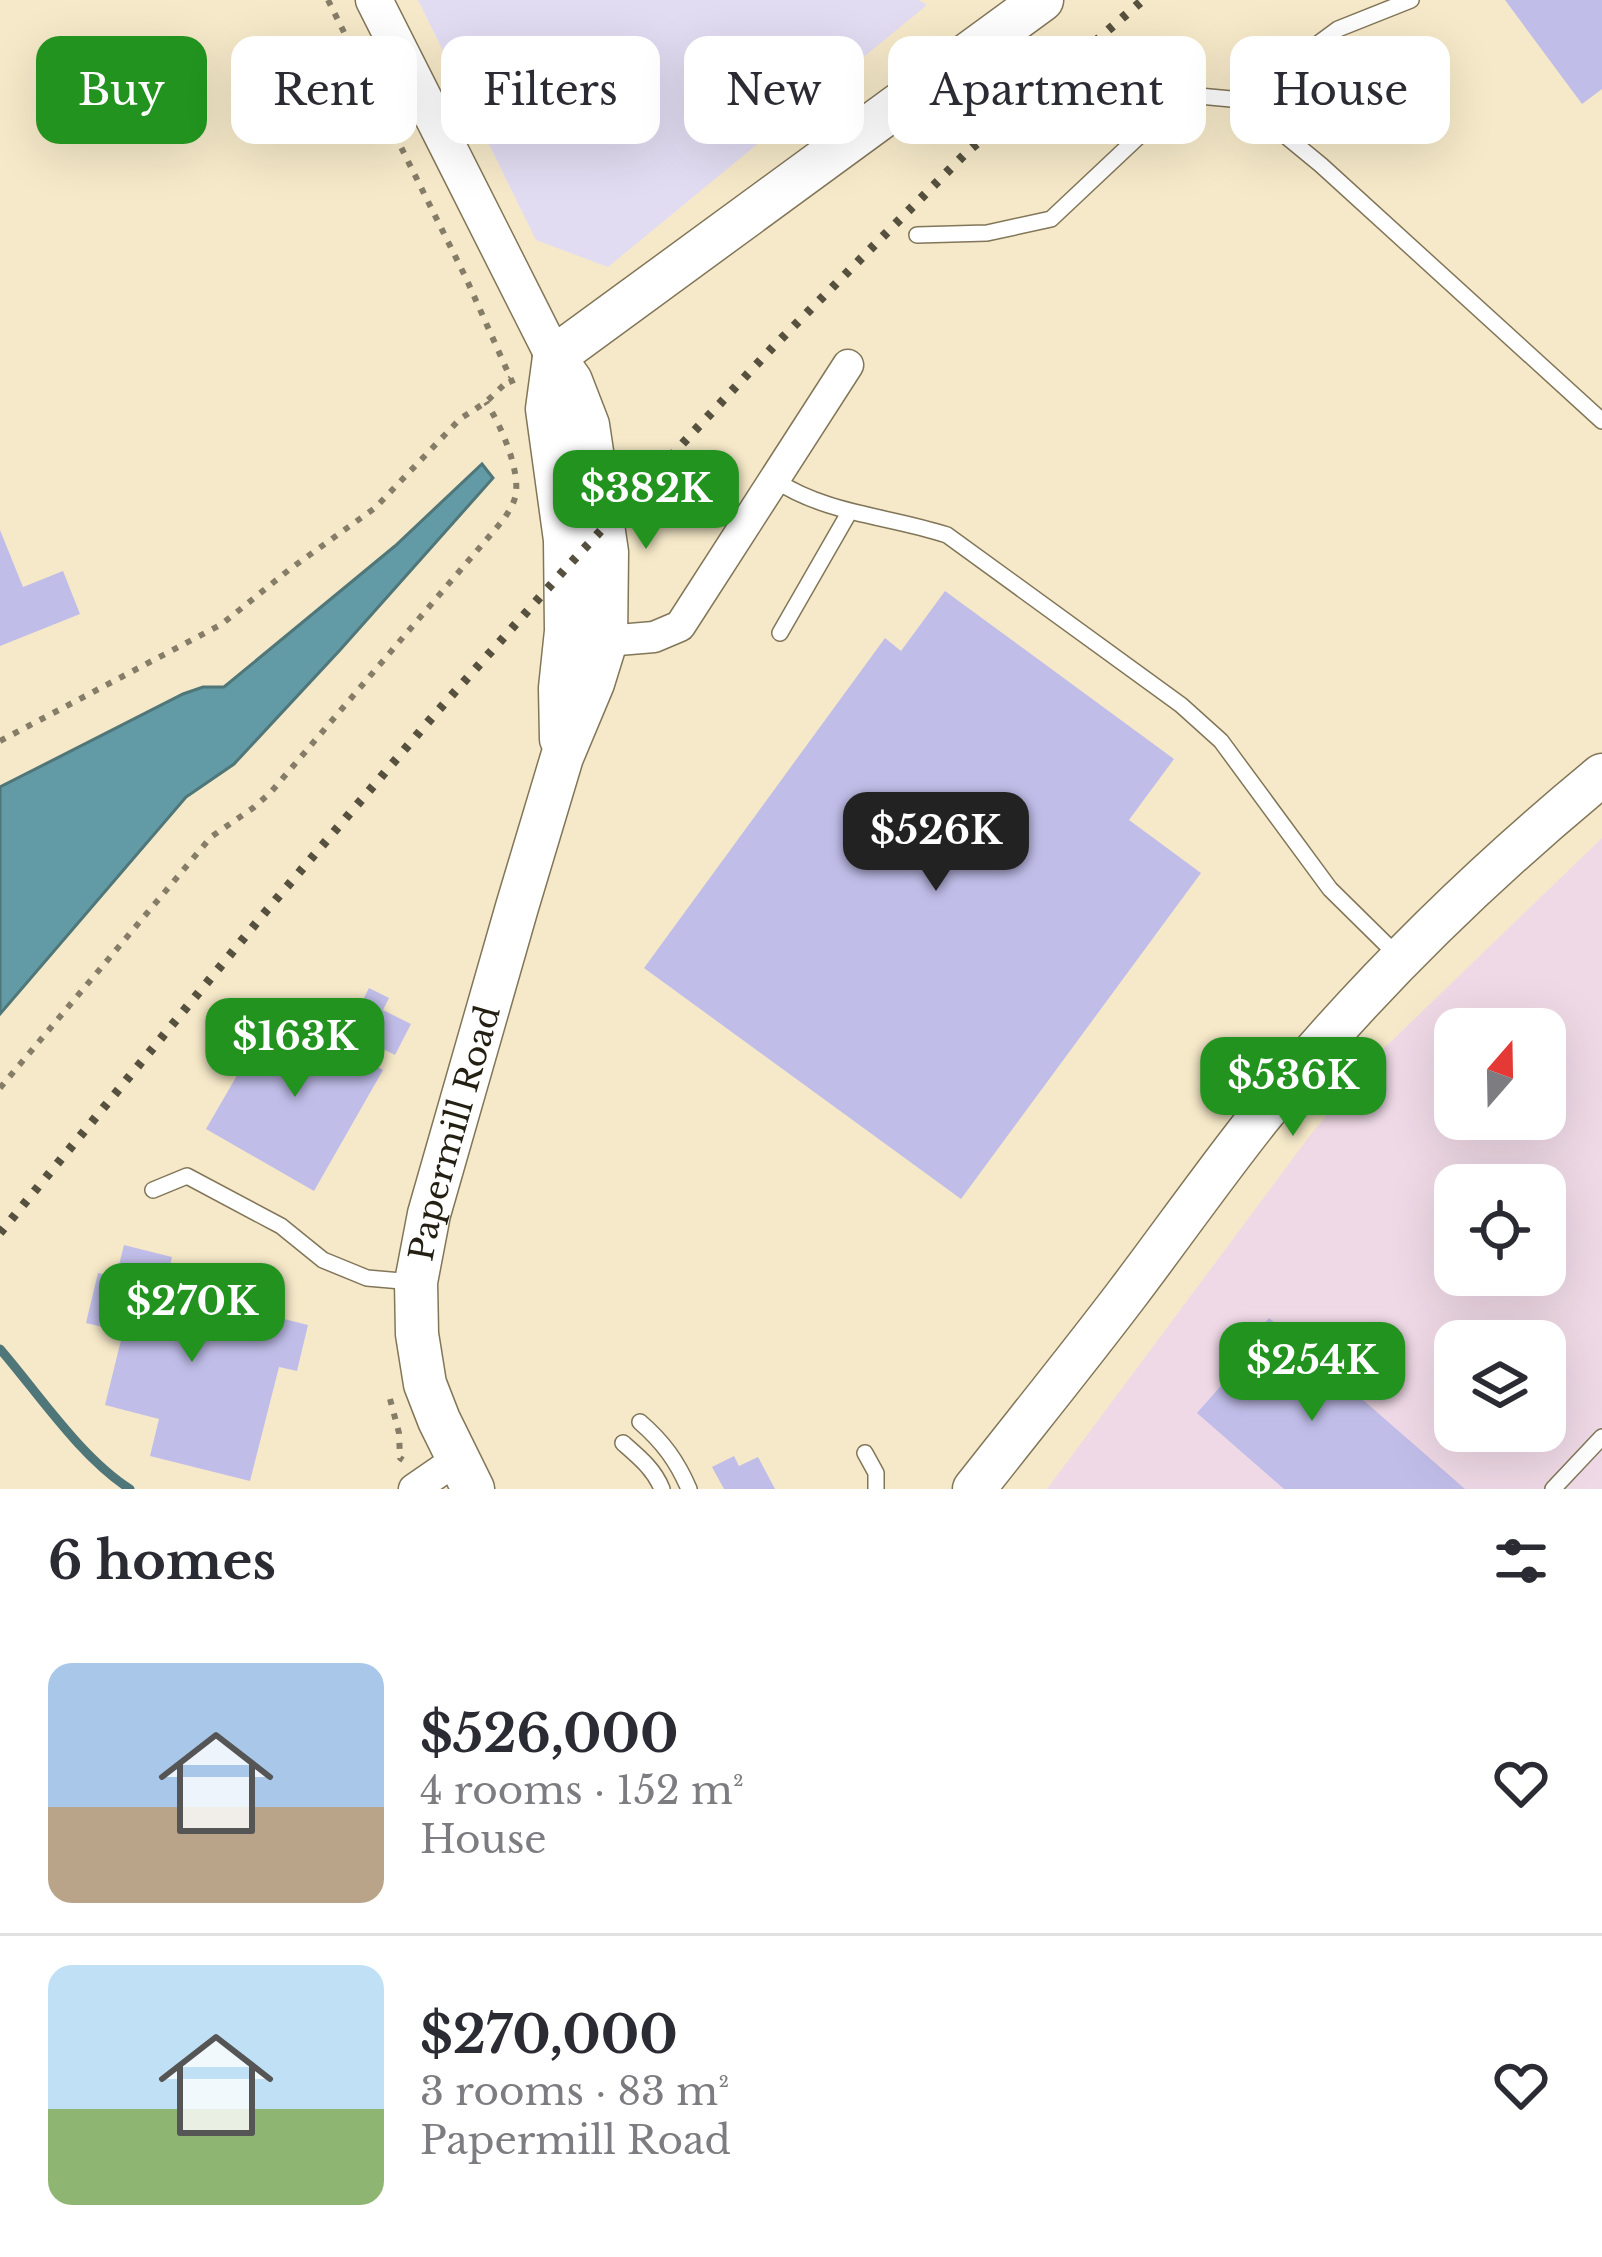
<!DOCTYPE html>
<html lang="en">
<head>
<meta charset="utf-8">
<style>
	:root { --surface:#fff; --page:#f2f2f3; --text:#2b2b33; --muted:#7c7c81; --line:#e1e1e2; --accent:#21931e }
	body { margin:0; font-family:"Libre Baskerville",serif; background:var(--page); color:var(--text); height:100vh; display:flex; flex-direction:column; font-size:45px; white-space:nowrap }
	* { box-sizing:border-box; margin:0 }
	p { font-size:39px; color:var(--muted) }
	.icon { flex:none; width:66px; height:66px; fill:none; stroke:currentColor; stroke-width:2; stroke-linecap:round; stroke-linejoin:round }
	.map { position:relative; height:1489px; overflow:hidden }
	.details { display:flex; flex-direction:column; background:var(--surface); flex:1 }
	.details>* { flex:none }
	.hud { position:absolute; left:36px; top:36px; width:1530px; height:108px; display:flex; gap:24px }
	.needle { width:78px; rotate:20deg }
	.controls { position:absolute; left:1434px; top:1008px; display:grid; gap:24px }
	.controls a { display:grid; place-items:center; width:132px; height:132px; border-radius:24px; background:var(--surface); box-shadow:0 12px 48px #0002; font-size:60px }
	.price { position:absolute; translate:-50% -102px; padding:0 27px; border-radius:24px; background:var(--accent); color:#fff; font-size:39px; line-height:78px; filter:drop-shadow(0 3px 6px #0008) }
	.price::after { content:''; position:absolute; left:50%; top:72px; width:36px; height:27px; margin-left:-18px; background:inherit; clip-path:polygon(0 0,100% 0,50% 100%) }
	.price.on { background:#222; color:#fff }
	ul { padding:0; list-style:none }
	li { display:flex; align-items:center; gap:36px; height:300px; padding:0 48px }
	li+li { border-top:3px solid var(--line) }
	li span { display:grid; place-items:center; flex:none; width:336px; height:240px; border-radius:24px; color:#555 }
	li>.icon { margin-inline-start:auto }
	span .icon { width:144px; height:144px; fill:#fffc; stroke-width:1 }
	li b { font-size:51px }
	h2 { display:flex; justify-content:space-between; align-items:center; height:144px; padding:0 48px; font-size:51px }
	.pill { padding:0 42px; border-radius:24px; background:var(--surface); box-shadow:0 12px 48px #0002; font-size:42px; line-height:108px }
	.pill.on { background:var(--accent); color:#fff }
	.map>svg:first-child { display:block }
	.commercial { fill:#efd9e6; fill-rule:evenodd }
	.education { fill:#e2dcf2 }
	.water { fill:#629ba5; stroke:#4f7679; stroke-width:3 }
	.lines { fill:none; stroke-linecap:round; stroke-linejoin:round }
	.stream { stroke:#4f7679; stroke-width:9 }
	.building { fill:#c0bde9 }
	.service-casing { stroke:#827659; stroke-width:18 }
	.minor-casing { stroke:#827659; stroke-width:33 }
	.tertiary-casing { stroke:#827659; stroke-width:39 }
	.secondary-casing { stroke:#827659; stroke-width:45 }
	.path { stroke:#867d68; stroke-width:6; stroke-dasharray:6 9; stroke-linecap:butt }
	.service { stroke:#fff; stroke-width:15 }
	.minor { stroke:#fff; stroke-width:30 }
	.tertiary { stroke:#fff; stroke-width:36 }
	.secondary { stroke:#fff; stroke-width:42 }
	.rail { stroke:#56503f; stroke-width:9; stroke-dasharray:6 12; stroke-linecap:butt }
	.labels { text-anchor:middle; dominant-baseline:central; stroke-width:9; stroke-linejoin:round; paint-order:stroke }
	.street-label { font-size:33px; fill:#231f13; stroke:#fef7e4 }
</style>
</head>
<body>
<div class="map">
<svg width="1602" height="1489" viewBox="0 0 1602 1489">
	<rect width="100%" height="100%" fill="#f6e9c9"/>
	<path class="commercial" d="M 1602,838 L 1602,1489 L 1047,1489 L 1311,1134 L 1375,1057 ZM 1455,1029 L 1545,1029 L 1545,1119 L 1455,1119 ZM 1455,1185 L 1545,1185 L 1545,1275 L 1455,1275 ZM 1455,1341 L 1545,1341 L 1545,1431 L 1455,1431 Z"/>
	<path class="education" d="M 418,0 L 919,0 L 927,5 L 608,267 L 536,240 Z"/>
	<path class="water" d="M 482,464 L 493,478 L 340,650 L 234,764 L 186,797 L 0,1014 L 0,787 L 183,694 L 203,687 L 224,687 L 395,546 Z"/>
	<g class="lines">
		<path class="stream" d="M 0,1349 C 38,1393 81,1458 130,1489"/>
	</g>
	<path class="building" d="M 1505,0 L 1602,0 L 1602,89 L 1582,104 Z
		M 0,530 L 23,587 L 63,571 L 80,614 L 0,646 Z
		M 945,591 L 1174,759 L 1129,820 L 1201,873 L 961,1199 L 644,968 L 885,638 L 901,651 Z
		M 369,988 L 389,998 L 383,1010 L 411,1024 L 395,1055 L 347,1031 Z
		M 276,1008 L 383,1070 L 314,1191 L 206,1129 Z
		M 124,1245 L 172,1257 L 165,1289 L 308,1325 L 297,1371 L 279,1367 L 250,1481 L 150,1456 L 159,1419 L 105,1405 L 123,1332 L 86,1323 L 98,1273 L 116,1277 Z
		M 1269,1318 L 1465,1489 L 1284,1489 L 1197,1413 L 1241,1363 L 1235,1358 Z
		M 734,1456 L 739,1466 L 758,1457 L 775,1489 L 724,1489 L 712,1467 Z"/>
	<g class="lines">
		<defs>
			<path id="service" d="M 1242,100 L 1338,29 L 1411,0
				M 917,235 L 987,233 L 1051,219 L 1170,107 L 1199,96 L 1242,100 L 1321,165 L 1602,421
				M 775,480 C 826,514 889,516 947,535 L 1181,705 L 1221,741 L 1330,889 L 1400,958
				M 780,633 L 850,511
				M 153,1190 L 187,1176 L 281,1226 L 323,1260 L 367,1278 L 413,1282
				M 640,1422 C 663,1442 677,1461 689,1489
				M 623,1443 C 639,1457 654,1469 662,1489
				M 865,1453 L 876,1473 L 876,1489
				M 1553,1489 L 1602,1437"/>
			<path id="minor" d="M 606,641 L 654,637 L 680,626 L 848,365
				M 414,1489 L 459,1458"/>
			<path id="tertiary" d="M 374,0 L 554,357"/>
			<g id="secondary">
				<path d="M 561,739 L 560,688 L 566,631 L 565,540 L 547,409 L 554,357 L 1042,0"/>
				<path id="s1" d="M 473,1489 L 439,1420 L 425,1384 L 417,1334 L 416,1282 L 429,1214 L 517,907 L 562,757 L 593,683 L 606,641 L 607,552 L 588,425 L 571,381 L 554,357"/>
				<path d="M 974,1489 C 1025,1424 1077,1360 1127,1294 C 1171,1236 1213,1176 1259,1118 C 1360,993 1478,877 1602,775"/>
			</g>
		</defs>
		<use href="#service" class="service-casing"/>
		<use href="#minor" class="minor-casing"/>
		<use href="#tertiary" class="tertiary-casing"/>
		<use href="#secondary" class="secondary-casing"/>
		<path class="path" d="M 328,0 L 466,278 L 514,386
			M 0,741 L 222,624 L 290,569 L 375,508 L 460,419 L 486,402 L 511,378
			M 0,1088 L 211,837 L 253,808 L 271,792 L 504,519 C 509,511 515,502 516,493 C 519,466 500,424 486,402
			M 390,1399 L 399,1433 L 400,1458 L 403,1460"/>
		<use href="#service" class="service"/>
		<use href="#minor" class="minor"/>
		<use href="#tertiary" class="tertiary"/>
		<use href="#secondary" class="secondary"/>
		<path class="rail" d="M 0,1233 L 267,910 L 435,714 L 566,568 L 773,347 L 966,153 L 1143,0"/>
	</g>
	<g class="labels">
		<g class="street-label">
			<text stroke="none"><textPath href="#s1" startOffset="372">Papermill Road</textPath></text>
		</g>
	</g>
</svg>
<div class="controls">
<a><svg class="needle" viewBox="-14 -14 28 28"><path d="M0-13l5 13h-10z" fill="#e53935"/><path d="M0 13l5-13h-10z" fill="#7c7c81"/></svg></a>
<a><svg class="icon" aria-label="locate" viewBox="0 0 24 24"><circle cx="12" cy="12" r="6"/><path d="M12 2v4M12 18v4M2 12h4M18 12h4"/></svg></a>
<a><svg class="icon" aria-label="layers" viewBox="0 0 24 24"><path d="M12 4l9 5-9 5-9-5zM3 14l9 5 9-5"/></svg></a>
</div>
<b class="price" style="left:646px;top:552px">$382K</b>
<b class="price on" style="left:936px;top:894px">$526K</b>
<b class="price" style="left:295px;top:1100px">$163K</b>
<b class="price" style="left:1293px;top:1139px">$536K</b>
<b class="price" style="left:192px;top:1365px">$270K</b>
<b class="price" style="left:1312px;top:1424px">$254K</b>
<div class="hud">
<a class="pill on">Buy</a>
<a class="pill">Rent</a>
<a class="pill">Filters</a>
<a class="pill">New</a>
<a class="pill">Apartment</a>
<a class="pill">House</a>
</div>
</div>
<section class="details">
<h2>6 homes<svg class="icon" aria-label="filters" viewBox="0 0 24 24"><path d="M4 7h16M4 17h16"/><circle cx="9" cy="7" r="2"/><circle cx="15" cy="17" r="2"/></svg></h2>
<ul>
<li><span style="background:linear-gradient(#a9c7e8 60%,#b9a48a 0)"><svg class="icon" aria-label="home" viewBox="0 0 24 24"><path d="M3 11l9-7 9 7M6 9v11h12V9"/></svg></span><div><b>$526,000</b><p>4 rooms · 152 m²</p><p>House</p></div><svg class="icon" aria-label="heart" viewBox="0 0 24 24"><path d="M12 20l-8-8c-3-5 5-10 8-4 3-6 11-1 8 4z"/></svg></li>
<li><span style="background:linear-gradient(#bfe0f5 60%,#8fb573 0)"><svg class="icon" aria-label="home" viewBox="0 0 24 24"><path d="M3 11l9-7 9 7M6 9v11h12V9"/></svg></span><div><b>$270,000</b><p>3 rooms · 83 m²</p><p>Papermill Road</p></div><svg class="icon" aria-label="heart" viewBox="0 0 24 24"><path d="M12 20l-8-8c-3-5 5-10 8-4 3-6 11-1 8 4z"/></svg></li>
</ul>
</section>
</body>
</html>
